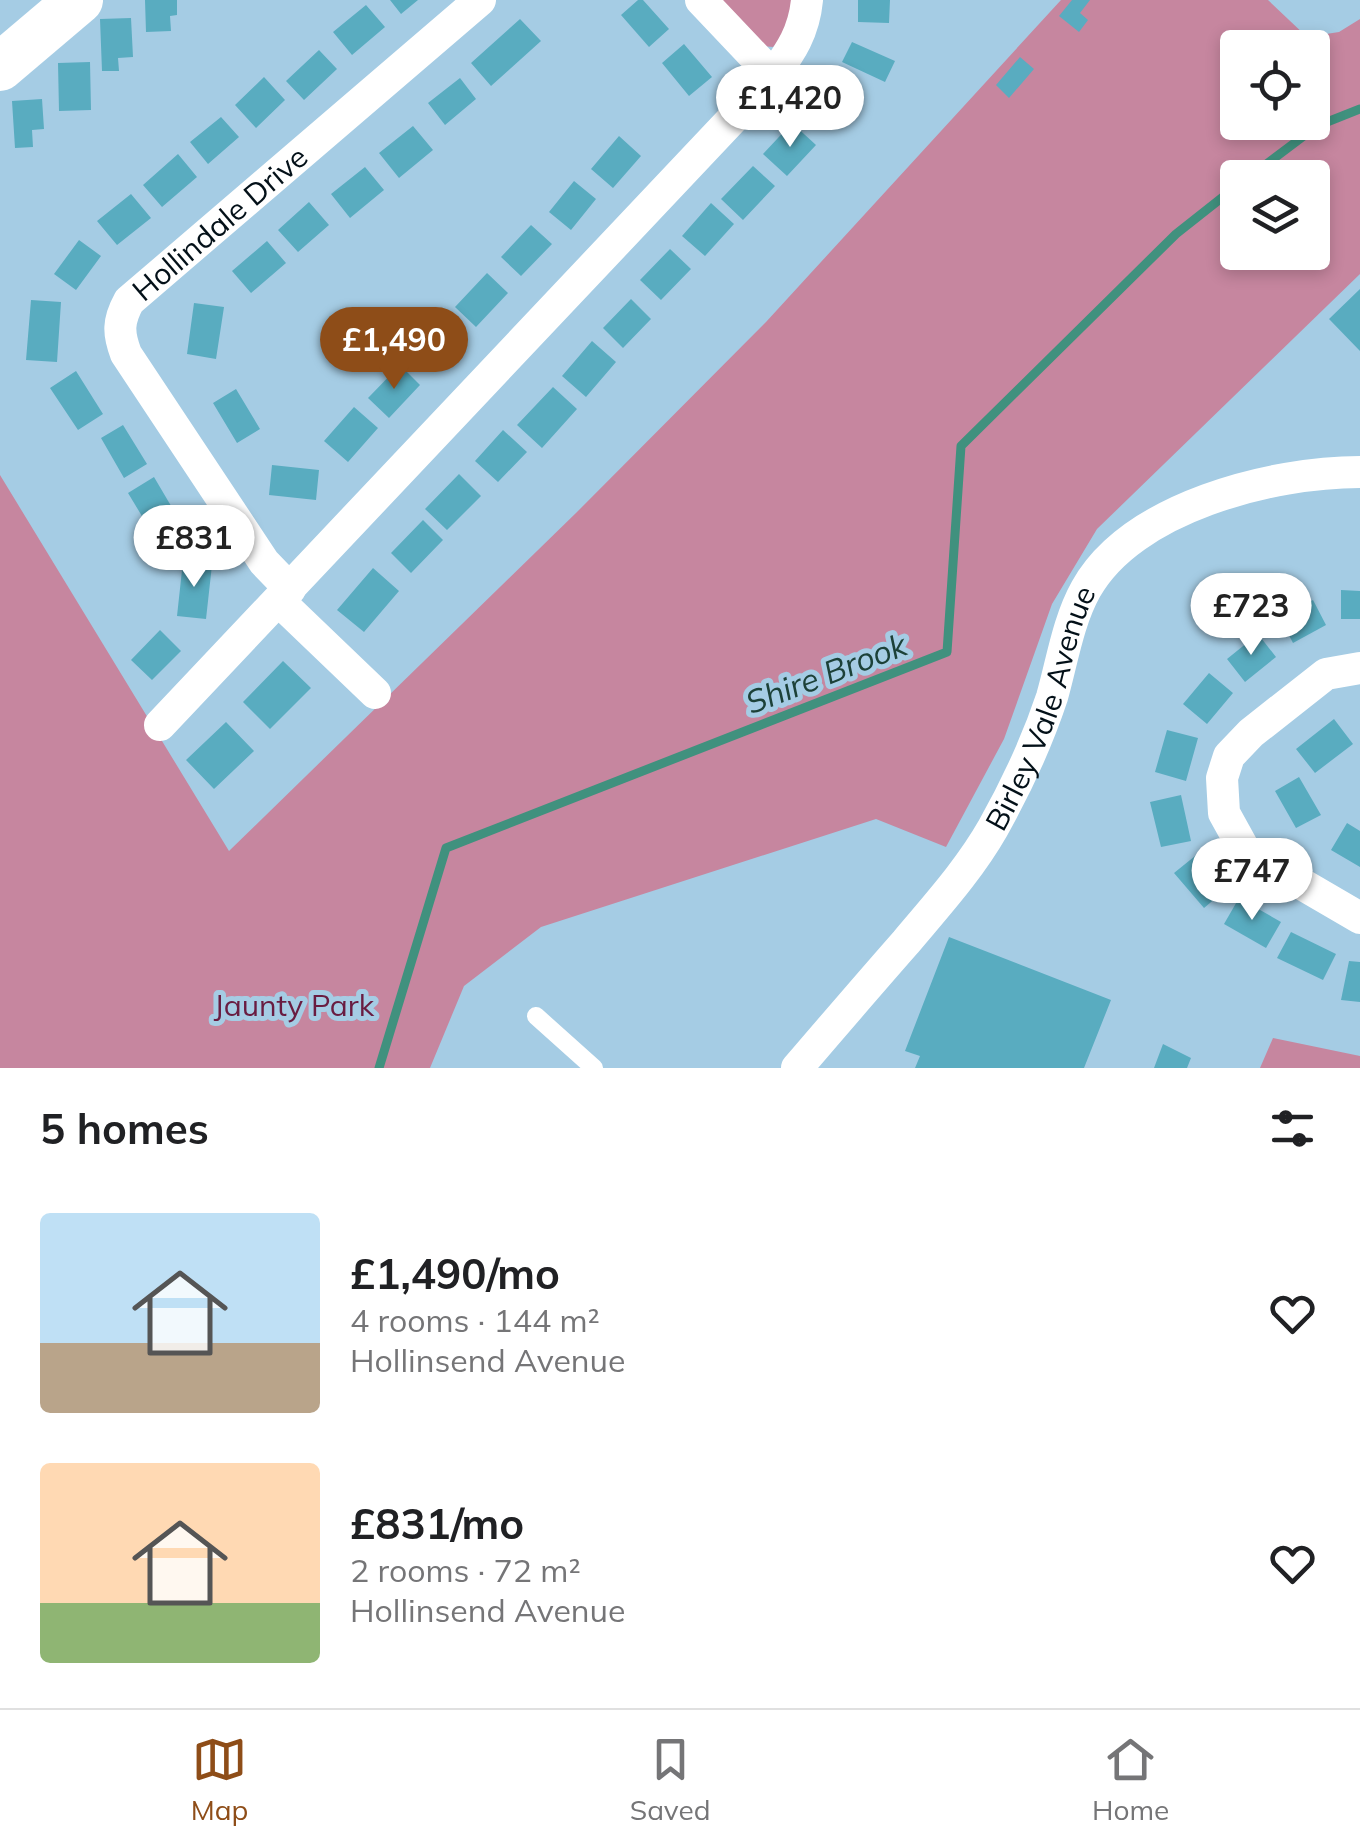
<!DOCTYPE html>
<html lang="en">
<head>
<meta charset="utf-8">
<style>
	:root { --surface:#fff; --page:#f6f6f6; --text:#202124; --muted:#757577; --line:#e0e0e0; --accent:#8e4d18 }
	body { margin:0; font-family:Mulish,sans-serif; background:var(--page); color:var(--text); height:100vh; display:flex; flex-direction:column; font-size:38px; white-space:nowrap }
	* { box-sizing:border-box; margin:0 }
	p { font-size:32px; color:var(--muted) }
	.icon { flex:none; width:55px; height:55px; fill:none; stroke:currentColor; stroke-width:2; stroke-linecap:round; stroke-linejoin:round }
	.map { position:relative; height:1068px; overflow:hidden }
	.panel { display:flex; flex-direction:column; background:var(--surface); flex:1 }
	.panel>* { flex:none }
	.controls { position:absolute; left:1220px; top:30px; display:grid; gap:20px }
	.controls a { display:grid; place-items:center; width:110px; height:110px; border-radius:10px; background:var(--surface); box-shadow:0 5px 15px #0003; font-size:50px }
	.price { position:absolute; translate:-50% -85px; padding:0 22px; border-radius:35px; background:#fff; color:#222; font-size:32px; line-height:65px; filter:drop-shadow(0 2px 5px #0008) }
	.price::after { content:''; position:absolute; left:50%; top:60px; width:30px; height:22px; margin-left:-15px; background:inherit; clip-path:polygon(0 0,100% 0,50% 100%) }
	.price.on { background:var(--accent); color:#fff }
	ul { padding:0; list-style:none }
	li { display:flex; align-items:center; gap:30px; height:250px; padding:0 40px }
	li span { display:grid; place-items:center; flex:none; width:280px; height:200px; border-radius:10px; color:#555 }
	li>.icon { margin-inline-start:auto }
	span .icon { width:120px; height:120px; fill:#fffc; stroke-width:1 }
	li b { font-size:42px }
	h2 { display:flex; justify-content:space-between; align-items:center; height:120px; padding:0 40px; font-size:42px }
	.tabs { display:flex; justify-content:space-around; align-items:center; height:140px; border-top:2px solid var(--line); background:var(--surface); font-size:28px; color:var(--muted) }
	.tabs a { display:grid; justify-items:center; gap:5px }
	.tabs .on { color:var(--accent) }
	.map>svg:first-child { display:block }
	.green { fill:#c6869f; fill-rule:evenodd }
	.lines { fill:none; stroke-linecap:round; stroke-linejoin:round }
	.stream { stroke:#40917e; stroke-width:9 }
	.building { fill:#59acc0 }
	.service { stroke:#fff; stroke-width:18 }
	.minor { stroke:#fff; stroke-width:32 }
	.secondary { stroke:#fff; stroke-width:48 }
	.labels { text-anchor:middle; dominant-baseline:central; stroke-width:10; stroke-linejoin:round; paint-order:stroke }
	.street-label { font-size:30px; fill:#031018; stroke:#a5cce4 }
	.park-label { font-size:30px; fill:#691c41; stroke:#a5cce4 }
	.water-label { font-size:32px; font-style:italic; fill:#1c4138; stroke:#a5cce4 }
</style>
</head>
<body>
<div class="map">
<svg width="1360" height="1068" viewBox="0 0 1360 1068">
	<rect width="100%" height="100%" fill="#a5cce4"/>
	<path class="green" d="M 718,0 L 793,0 L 784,36 L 773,47 L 762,46 Z
		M 1061,0 L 1268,0 L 1307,37 L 1339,32 L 1360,19 L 1360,274 L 1097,529 L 1052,604 L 1004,739 L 946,847 L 876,819 L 541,927 L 464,986 L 430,1068 L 0,1068 L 0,475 L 229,851 L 577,512 L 766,322 ZM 1238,48 L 1312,48 L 1312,122 L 1238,122 ZM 1238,178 L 1312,178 L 1312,252 L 1238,252 Z
		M 1273,1038 L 1360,1056 L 1360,1068 L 1260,1068 Z"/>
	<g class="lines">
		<path class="stream" d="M 1248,178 L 1317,126 L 1360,109
			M 379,1068 L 446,848 L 947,652 L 961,446 L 1176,234 L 1238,185"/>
	</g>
	<path class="building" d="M 145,0 L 177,0 L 177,15 L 170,16 L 171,31 L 146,32 Z
		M 390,0 L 418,0 L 401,14 Z
		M 638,0 L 643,0 L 669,29 L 649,47 L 621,15 Z
		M 858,0 L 890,0 L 889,23 L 858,22 Z
		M 1072,0 L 1090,0 L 1080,13 L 1088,20 L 1079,32 L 1059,16 Z
		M 366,5 L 385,27 L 352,55 L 333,32 Z
		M 131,18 L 133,57 L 118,58 L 119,71 L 102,71 L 100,19 Z
		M 520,19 L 541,41 L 491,86 L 471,63 Z
		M 852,42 L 895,61 L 885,82 L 842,62 Z
		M 684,44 L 712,77 L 689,96 L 662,63 Z
		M 319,50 L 337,69 L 304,100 L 286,81 Z
		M 1020,57 L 1034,69 L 1009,98 L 996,85 Z
		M 90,62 L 91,110 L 59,111 L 58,63 Z
		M 835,76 L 861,97 L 834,129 L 808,108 Z
		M 264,77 L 285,100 L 256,128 L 235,105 Z
		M 460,78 L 476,99 L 445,125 L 428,103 Z
		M 42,99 L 44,129 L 32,130 L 33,147 L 15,148 L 12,101 Z
		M 221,117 L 239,137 L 208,164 L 190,142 Z
		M 792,123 L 816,145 L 787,176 L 763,154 Z
		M 413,126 L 433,150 L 399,178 L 379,153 Z
		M 619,136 L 641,156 L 613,188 L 591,169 Z
		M 178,154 L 197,177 L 162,207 L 143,185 Z
		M 753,166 L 775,186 L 743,220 L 721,199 Z
		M 365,167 L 384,190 L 350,218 L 331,194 Z
		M 574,181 L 596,199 L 571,230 L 549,212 Z
		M 131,194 L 151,218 L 117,245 L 97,221 Z
		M 309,202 L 329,225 L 298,252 L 278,230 Z
		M 711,203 L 734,224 L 705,256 L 682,236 Z
		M 531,225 L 552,244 L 521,276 L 501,257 Z
		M 79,240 L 101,256 L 76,290 L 54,274 Z
		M 267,241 L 286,263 L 251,293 L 232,271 Z
		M 670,249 L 691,269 L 661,300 L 640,280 Z
		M 487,273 L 508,293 L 476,327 L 455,307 Z
		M 1360,289 L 1360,351 L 1329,319 Z
		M 631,299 L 651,319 L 623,348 L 603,328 Z
		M 31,300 L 61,302 L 57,362 L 26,360 Z
		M 194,303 L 224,307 L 216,359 L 187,354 Z
		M 442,320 L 462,340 L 433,370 L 412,349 Z
		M 592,341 L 616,362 L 586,397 L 562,376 Z
		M 400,365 L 420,385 L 389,418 L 368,398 Z
		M 76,371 L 103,414 L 78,430 L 50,388 Z
		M 553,387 L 577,409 L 542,448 L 517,425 Z
		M 236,389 L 260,429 L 237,443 L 213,403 Z
		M 354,407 L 378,428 L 348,462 L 324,441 Z
		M 123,425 L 147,464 L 124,478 L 101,438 Z
		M 503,430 L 527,452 L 498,482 L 475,461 Z
		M 272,465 L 319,470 L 316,500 L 269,495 Z
		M 459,474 L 481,496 L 447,530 L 425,509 Z
		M 154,477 L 177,516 L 151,531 L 128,493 Z
		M 423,520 L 443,540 L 411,573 L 391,553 Z
		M 183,561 L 212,565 L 206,619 L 177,616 Z
		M 373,568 L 399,591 L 364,632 L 337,610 Z
		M 1341,590 L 1360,591 L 1360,619 L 1341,619 Z
		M 1313,600 L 1326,625 L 1293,643 L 1280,618 Z
		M 160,630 L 181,651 L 152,680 L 131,660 Z
		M 1258,634 L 1276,657 L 1245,682 L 1227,659 Z
		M 283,661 L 311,688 L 270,729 L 243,702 Z
		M 1209,673 L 1233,693 L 1207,724 L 1183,704 Z
		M 1334,719 L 1353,744 L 1315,773 L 1296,749 Z
		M 226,722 L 254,751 L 214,789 L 186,760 Z
		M 1167,730 L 1198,738 L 1186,781 L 1155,772 Z
		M 1299,777 L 1321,815 L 1296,828 L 1275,791 Z
		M 1181,795 L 1191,841 L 1161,847 L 1150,802 Z
		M 1347,823 L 1360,831 L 1360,867 L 1331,850 Z
		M 1200,852 L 1229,887 L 1204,908 L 1174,873 Z
		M 1239,898 L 1281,922 L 1266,948 L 1224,924 Z
		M 1291,932 L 1336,954 L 1323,980 L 1277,958 Z
		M 949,937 L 1111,1000 L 1084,1068 L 915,1068 L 920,1056 L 905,1051 Z
		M 1349,961 L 1360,962 L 1360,1002 L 1341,1000 Z
		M 1163,1044 L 1191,1058 L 1187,1068 L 1154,1068 Z"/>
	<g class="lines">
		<path class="service" d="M 536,1016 L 594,1068"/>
		<g class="minor">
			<path d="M 701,0 L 773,76"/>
			<path id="s1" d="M 290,589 L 264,562 L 126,354 C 118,333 118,321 129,301 L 480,0"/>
			<path d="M 279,601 L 375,693"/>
			<path d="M 1360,668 L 1326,674 L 1251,733 L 1229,756 L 1222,778 L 1224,813 L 1245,851 L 1360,918"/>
			<path d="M 160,725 L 773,76 C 791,51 804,32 807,0"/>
			<path id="s2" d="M 797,1068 C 833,1026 869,984 906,942 C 937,905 969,870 993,828 C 1016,787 1037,742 1052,697 C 1062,662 1068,621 1086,589 C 1132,507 1272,472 1360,472"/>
		</g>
		<path class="secondary" d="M 0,67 L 79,0"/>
	</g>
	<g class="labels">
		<g class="street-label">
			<text stroke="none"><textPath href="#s1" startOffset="462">Hollindale Drive</textPath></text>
			<text stroke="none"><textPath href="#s2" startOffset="440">Birley Vale Avenue</textPath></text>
		</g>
		<g class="park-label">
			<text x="294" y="1005">Jaunty Park</text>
		</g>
		<g class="water-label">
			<text transform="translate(826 673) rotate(-21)">Shire Brook</text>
		</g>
	</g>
</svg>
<div class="controls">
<a><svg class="icon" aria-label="locate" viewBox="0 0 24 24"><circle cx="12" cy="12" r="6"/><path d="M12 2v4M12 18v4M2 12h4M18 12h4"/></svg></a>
<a><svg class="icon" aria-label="layers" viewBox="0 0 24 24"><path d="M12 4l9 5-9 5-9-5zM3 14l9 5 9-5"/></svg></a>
</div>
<b class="price" style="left:790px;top:150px">£1,420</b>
<b class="price on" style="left:394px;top:392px">£1,490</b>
<b class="price" style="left:194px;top:590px">£831</b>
<b class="price" style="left:1251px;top:658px">£723</b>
<b class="price" style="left:1252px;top:923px">£747</b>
</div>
<section class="panel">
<h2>5 homes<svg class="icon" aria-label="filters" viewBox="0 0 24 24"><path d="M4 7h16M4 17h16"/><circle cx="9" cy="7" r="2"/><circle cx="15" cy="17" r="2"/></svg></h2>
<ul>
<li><span style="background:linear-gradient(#bfe0f5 65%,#b9a48a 0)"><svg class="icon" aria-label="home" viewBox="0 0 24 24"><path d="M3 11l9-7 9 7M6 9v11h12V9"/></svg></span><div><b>£1,490/mo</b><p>4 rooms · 144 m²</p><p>Hollinsend Avenue</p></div><svg class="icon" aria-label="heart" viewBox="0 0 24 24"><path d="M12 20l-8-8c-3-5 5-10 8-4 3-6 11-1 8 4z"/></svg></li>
<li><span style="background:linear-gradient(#ffd9b3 70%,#8fb573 0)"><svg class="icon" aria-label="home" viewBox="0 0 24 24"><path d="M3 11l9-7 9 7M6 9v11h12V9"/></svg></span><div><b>£831/mo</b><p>2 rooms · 72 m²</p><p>Hollinsend Avenue</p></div><svg class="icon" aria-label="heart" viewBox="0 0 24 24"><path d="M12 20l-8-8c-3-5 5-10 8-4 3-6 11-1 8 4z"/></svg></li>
</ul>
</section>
<nav class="tabs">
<a class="on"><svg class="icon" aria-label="map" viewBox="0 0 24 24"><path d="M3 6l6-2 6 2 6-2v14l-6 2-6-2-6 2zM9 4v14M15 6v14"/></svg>Map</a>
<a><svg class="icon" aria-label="saved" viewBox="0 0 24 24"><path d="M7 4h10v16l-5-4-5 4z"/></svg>Saved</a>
<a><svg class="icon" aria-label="home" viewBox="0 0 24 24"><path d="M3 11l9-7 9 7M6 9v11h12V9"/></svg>Home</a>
</nav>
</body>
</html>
